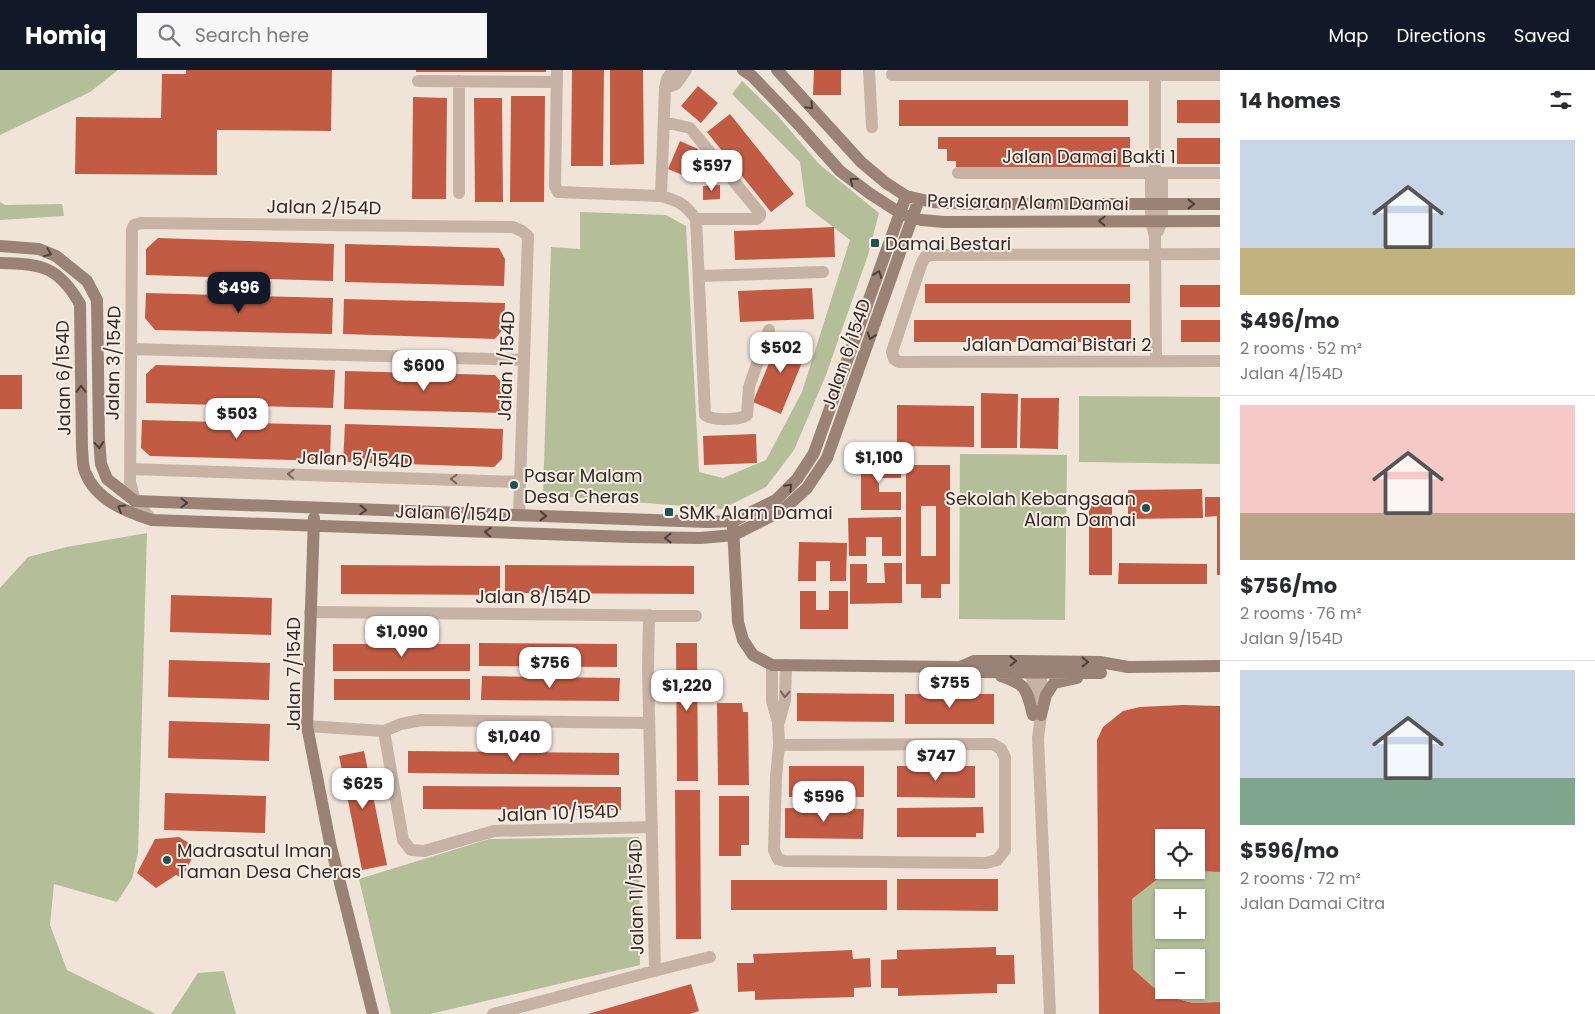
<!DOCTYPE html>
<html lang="en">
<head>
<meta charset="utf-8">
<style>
	:root { --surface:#fff; --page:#f7f7f7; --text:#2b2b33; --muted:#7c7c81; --line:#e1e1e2; --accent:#111827 }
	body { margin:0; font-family:Poppins,sans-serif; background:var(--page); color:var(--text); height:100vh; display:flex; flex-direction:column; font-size:19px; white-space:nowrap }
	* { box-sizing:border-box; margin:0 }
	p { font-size:16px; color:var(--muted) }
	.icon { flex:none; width:28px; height:28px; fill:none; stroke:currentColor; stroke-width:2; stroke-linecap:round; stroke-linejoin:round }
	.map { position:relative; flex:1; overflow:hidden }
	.details { display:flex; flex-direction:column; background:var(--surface); width:375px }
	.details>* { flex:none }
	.fabs { position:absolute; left:1155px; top:759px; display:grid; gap:10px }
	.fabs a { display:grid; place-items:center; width:50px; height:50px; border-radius:0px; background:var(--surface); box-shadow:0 1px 4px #0004; font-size:25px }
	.price { position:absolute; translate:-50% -42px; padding:0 11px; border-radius:10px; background:#fff; color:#222; font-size:16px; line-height:32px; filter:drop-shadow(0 1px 2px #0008) }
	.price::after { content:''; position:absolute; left:50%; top:30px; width:15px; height:11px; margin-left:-8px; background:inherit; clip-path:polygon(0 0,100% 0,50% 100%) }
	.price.selected { background:var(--accent); color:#fff }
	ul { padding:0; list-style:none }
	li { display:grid; align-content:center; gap:10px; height:265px; padding:0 20px }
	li+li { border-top:1px solid var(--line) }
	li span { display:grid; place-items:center; height:155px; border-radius:0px; color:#555 }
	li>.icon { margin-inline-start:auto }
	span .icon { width:90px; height:90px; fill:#fffc; stroke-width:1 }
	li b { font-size:21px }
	h2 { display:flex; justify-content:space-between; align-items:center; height:60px; padding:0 20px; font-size:21px }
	header { display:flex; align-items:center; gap:30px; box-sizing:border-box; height:70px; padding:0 25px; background:var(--accent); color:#fff }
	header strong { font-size:24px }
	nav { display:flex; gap:28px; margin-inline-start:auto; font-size:18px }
	.search { width:350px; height:45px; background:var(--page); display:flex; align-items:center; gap:12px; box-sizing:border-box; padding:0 18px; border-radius:0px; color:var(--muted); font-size:19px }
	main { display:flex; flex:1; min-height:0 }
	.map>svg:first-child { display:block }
	.green { fill:#b4be99; fill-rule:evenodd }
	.building { fill:#c25b44; fill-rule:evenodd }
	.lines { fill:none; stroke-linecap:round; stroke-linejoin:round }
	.street { stroke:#c7b3a5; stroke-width:12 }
	.secondary { stroke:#9b8276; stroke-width:12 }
	.oneway { stroke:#4d3f3a }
	.oneway2 { stroke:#76675f }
	.poi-dot { fill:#1d5353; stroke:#f8eee4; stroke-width:2 }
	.labels { text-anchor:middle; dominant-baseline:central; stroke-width:4; stroke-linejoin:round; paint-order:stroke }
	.street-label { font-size:18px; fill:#332926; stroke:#f8eee4 }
	.poi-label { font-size:18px; fill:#332926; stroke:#f8eee4; text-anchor:start }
</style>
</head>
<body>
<header>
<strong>Homiq</strong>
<div class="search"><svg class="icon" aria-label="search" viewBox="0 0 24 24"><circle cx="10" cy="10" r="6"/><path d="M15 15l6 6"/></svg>Search here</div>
<nav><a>Map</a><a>Directions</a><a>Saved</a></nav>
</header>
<main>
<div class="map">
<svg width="1220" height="944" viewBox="0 0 1220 944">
	<rect width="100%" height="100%" fill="#f0e3d8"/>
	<path class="green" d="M 0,0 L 118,0 L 90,22 L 0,65 Z
		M 742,11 L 777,45 L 819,94 L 879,143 L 868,185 L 826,305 L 794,380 L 766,417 L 722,439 L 543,425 L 551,177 L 580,179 L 580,142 L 666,145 L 686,156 L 699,402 L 723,408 L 766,390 L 802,322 L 850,170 L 806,136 L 800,92 L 732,24 Z
		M 0,132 L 5,135 L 62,134 L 64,146 L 0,150 Z
		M 1079,326 L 1220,327 L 1220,394 L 1079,392 Z
		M 960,384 L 1067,385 L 1065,550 L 959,549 Z
		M 147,463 L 138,783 L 132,809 L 117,832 L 54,814 L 50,855 L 67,900 L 156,944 L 0,944 L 0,518 L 28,487 L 67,477 Z
		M 639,767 L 640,895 L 430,944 L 391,944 L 359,809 L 489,769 Z
		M 1193,801 L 1220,802 L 1220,932 L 1193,933 L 1162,925 L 1133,899 L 1132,829 L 1159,808 ZM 1164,828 L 1196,828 L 1196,860 L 1164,860 ZM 1164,888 L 1196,888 L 1196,920 L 1164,920 Z
		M 224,901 L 236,944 L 171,944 L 198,903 Z"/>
	<path class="building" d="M 186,0 L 332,0 L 331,61 L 217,60 L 217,105 L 75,104 L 76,47 L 161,48 L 162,4 L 186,4 Z
		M 416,0 L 546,0 L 546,2 L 416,2 Z
		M 572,0 L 604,0 L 603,96 L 571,96 Z
		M 610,0 L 643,0 L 644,94 L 610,95 Z
		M 814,0 L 841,0 L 841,25 L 813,25 Z
		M 698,16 L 718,33 L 701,53 L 681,36 Z
		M 511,26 L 545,26 L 544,132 L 510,132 Z
		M 413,27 L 447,28 L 446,129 L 412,129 Z
		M 474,28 L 502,28 L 503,132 L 475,132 Z
		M 899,30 L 1128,30 L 1128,56 L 899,56 Z
		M 1177,30 L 1220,30 L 1220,53 L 1177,53 Z
		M 730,44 L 794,124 L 771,142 L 707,62 Z
		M 938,67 L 1130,67 L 1130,97 L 956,97 L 956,91 L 947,91 L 947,79 L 938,79 Z
		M 1177,68 L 1220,68 L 1220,94 L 1177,94 Z
		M 680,71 L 698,79 L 685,106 L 668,99 Z
		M 720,115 L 720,129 L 703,130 L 703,116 Z
		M 834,157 L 835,187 L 735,190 L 734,161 Z
		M 158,168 L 334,174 L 333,211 L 146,205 L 146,179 Z
		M 345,174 L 499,178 L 505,189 L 504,216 L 345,212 Z
		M 925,214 L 1130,214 L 1130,233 L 925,233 Z
		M 1180,215 L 1220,215 L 1220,237 L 1180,237 Z
		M 812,218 L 814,249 L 740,252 L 738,221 Z
		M 146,223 L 333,228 L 332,264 L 155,260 L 145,248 Z
		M 344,229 L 505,233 L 504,258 L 495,269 L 343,264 Z
		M 914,250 L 1131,250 L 1131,272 L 914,272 Z
		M 1181,250 L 1220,250 L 1220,272 L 1181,272 Z
		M 781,264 L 809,275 L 781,344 L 753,332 Z
		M 156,295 L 335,300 L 333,338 L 146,333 L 146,304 Z
		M 345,301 L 495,305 L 505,316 L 505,343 L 344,339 Z
		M 0,305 L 22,305 L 22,339 L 0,339 Z
		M 981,323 L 1018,324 L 1017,378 L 981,378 Z
		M 1021,328 L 1059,328 L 1058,379 L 1020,378 Z
		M 897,335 L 974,336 L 974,377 L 897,376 Z
		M 142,350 L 331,355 L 330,391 L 150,386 L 141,378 Z
		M 345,354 L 503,359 L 502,389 L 494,397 L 343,392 Z
		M 756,364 L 757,393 L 704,395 L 703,366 Z
		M 861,388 L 901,388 L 901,408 L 879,408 L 879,422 L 901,422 L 901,440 L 861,440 Z
		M 906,395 L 950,395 L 950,514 L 941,514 L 941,528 L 921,528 L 921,514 L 906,514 ZM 921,436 L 936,436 L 936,486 L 921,486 Z
		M 1202,419 L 1203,448 L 1128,449 L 1128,420 Z
		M 1205,427 L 1220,427 L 1220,505 L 1217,505 L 1217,446 L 1205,447 Z
		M 1089,428 L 1112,428 L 1112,505 L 1089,505 Z
		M 901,447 L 901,486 L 882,486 L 882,467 L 866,467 L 866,486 L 849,486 L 848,448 Z
		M 799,472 L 847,473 L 846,511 L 830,511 L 830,491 L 816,491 L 816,511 L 798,511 Z
		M 884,493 L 902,493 L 902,533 L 850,534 L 850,494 L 867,494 L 867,513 L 885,513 Z
		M 1119,493 L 1207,494 L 1207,514 L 1118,514 Z
		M 341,495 L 500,496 L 500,525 L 341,524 Z
		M 505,495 L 694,496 L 694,524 L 505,523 Z
		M 800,521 L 816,521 L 816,540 L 829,540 L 829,521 L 848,521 L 848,559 L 800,559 Z
		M 171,525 L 272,528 L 271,565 L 170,562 Z
		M 479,573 L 617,574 L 617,597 L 479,596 Z
		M 676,573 L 697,573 L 698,711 L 677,711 Z
		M 333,574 L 470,574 L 470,601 L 333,601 Z
		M 169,590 L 270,593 L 269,630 L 168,627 Z
		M 482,606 L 620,608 L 619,631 L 481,630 Z
		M 334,609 L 470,609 L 470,630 L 334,630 Z
		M 797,623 L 894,624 L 894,652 L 797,651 Z
		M 905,624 L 994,624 L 994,654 L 905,654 Z
		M 717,633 L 742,633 L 743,642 L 748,642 L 749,715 L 718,715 Z
		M 1183,635 L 1220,636 L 1220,802 L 1196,801 L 1196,768 L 1164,768 L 1164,800 L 1195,801 L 1159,808 L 1132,829 L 1133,899 L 1162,925 L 1193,933 L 1220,932 L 1220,944 L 1099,944 L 1097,670 L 1103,657 L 1123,641 L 1140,637 Z
		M 169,651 L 270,654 L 269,691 L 168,688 Z
		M 364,681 L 387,795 L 362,800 L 339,686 Z
		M 408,681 L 619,683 L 619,705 L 408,703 Z
		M 789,696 L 864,696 L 864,727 L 789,727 Z
		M 897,696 L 975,696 L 975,728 L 897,727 Z
		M 423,716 L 621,717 L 621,740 L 423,739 Z
		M 675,720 L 700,720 L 701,869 L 676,869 Z
		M 165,723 L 266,726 L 265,763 L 164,760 Z
		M 719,726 L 749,726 L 749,775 L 741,775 L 741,786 L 719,786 Z
		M 983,737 L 984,763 L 976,763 L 976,767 L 897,767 L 897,738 Z
		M 785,738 L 864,739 L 863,769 L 785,768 Z
		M 179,767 L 197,778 L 182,808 L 176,805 L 156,818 L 137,803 L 155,769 Z
		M 897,809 L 998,809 L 998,841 L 897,840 Z
		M 731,810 L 887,810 L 887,840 L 731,840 Z
		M 996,877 L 996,885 L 1014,885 L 1015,914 L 997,914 L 997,923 L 898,926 L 898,918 L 881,918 L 881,890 L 897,889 L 897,880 Z
		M 852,880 L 853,889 L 870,888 L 871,917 L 854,918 L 854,927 L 755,930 L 755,921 L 738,922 L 737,893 L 754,893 L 753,884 Z
		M 691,914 L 699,941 L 690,944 L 588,944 Z"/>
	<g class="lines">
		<path class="street" d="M 557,0 L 555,116 L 558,122 L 661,126 C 679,131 685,134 696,149 L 705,345 C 713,351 740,350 747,345 L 749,317 L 769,260
			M 869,0 L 872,57
			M 1155,0 L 1155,103 L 1151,107 L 1151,151 L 1155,167 L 1156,291
			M 892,5 L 1220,5
			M 418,11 L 557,12
			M 459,11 L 459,123
			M 665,18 L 676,14 L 686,0
			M 664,52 L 690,58 L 760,143 L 760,146 L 757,149 L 696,149
			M 958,103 L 1220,103
			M 1155,103 L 1162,107 L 1162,151 L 1158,161
			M 661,126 L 665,18 L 667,9 L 673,0
			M 1220,184 L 932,185 L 925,187 L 921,195 L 892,282 L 894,289 L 899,292 L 1220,291
			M 699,206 L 823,202
			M 131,279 L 524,290
			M 130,399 L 520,412
			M 152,450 L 135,431 L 130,412 L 132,160 L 134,155 L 141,153 L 513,157 L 522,161 L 528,166 L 519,445
			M 310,542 L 696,546
			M 649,545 L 648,600 L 655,900
			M 1041,592 L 1041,645 L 1038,668 L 1050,944
			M 1032,594 L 1033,636
			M 772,595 L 772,631 L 778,652 L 779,675 L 776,707 L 774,780 L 778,789 L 785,791 L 986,793 L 997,790 L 1005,780 L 1005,688 L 1001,679 L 993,674 L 779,675
			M 779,652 L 785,630 L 786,595
			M 307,656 L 384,661 L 401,654 L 422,650 L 649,653
			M 384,661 L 403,770 L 411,780 L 424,781 L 494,761 L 652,757
			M 493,944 C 566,926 637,904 710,887"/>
		<path class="secondary" d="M 743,0 L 752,6 L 799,55 L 840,101 L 869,123 L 900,143 L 922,150 L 944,152 L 1220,151
			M 777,0 L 861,92 L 886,113 L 906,126 L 932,132 L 969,134 L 1220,134
			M 0,176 L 39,179 L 56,186 L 87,211 L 97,230 L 99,369 L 101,394 L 107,409 L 135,431 L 708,452 L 733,451 L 776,430 L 797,409 L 814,383 L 906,126
			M 0,193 C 42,194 58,196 80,234 L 82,379 C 83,386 82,395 85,402 C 96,430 126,442 152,450 L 631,467 L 701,468 L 734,465 L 783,440 L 807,418 L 827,388 L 919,129
			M 314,448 L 307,656 L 330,773 L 373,944
			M 733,457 L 738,552 L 743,570 L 753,585 L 772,595 L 960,597 L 974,591 L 1022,591 L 1100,592 L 1128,597 L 1220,596
			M 960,597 L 973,602 L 1101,603
			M 1001,606 C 1028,615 1026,619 1033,645
			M 1041,645 L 1046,625 L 1054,613 L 1077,608"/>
	</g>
	<defs><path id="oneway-chevron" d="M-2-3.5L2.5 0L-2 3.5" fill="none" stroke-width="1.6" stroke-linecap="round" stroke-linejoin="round" transform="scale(1.25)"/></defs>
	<g class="oneway">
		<use href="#oneway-chevron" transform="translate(810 36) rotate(47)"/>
		<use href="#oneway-chevron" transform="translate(853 111) rotate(-142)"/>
		<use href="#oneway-chevron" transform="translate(1191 134)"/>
		<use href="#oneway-chevron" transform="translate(1102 151) rotate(180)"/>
		<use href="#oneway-chevron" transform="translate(48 183) rotate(22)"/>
		<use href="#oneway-chevron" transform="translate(878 204) rotate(-70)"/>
		<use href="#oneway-chevron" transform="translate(871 266) rotate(109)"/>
		<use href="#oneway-chevron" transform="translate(81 319) rotate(-91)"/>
		<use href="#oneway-chevron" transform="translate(99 375) rotate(85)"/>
		<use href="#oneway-chevron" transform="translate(789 417) rotate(-45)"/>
		<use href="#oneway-chevron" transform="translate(184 433) rotate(2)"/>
		<use href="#oneway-chevron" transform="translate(121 438) rotate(-150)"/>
		<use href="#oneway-chevron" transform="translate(363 440) rotate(2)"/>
		<use href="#oneway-chevron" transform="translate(543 446) rotate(2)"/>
		<use href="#oneway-chevron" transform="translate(488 462) rotate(-178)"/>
		<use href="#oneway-chevron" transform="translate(668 468) rotate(-180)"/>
		<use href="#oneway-chevron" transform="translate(1013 591)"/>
		<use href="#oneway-chevron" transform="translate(1085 592)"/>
	</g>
	<g class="oneway2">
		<use href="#oneway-chevron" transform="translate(291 404) rotate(-178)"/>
		<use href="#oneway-chevron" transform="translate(454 409) rotate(-178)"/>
		<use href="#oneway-chevron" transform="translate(785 624) rotate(93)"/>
	</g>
	<g class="poi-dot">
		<rect x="870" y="168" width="10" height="10" rx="2.5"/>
		<circle cx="514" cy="415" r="5"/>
		<circle cx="1146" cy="438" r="5"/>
		<rect x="664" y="437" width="10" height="10" rx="2.5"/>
		<circle cx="167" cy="790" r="5"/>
	</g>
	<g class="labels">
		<g class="street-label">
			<text x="1089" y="86">Jalan Damai Bakti 1</text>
			<text transform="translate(1028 132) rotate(1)">Persiaran Alam Damai</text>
			<text transform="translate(324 137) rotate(1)">Jalan 2/154D</text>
			<text x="1057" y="274">Jalan Damai Bistari 2</text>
			<text transform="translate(846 284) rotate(-71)">Jalan 6/154D</text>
			<text transform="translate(113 293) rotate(-89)">Jalan 3/154D</text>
			<text transform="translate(506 296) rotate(-88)">Jalan 1/154D</text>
			<text transform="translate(63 308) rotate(-91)">Jalan 6/154D</text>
			<text transform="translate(355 389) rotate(2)">Jalan 5/154D</text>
			<text transform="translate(453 443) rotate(2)">Jalan 6/154D</text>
			<text x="533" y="526">Jalan 8/154D</text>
			<text transform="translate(293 604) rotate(-90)">Jalan 7/154D</text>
			<text transform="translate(558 743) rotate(-2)">Jalan 10/154D</text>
			<text transform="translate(636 827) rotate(-91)">Jalan 11/154D</text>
		</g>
		<g class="poi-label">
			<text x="885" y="173">Damai Bestari</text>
			<text x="524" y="405">Pasar Malam<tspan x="524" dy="21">Desa Cheras</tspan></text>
			<text x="1136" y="428" text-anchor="end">Sekolah Kebangsaan<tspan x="1136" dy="21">Alam Damai</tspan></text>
			<text x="679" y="442">SMK Alam Damai</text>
			<text x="177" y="780">Madrasatul Iman<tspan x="177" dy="21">Taman Desa Cheras</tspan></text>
		</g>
	</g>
</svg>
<div class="fabs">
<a><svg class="icon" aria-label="locate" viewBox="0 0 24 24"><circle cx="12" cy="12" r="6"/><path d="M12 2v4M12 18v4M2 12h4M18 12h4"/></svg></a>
<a>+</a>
<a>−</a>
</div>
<b class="price" style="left:712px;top:122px">$597</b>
<b class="price selected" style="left:239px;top:244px">$496</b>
<b class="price" style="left:781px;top:304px">$502</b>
<b class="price" style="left:424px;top:322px">$600</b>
<b class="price" style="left:237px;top:370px">$503</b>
<b class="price" style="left:879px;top:414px">$1,100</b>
<b class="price" style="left:402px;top:588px">$1,090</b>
<b class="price" style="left:550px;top:619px">$756</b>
<b class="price" style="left:950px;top:639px">$755</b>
<b class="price" style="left:687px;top:642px">$1,220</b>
<b class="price" style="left:514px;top:693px">$1,040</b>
<b class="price" style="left:936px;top:712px">$747</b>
<b class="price" style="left:363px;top:740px">$625</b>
<b class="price" style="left:824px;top:753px">$596</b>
</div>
<section class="details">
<h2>14 homes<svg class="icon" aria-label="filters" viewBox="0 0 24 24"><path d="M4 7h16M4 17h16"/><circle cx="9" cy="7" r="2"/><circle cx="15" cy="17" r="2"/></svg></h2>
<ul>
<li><span style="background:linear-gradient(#c9d6e8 70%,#c2b280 0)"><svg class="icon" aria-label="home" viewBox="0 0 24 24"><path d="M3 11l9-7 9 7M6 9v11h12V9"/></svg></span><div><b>$496/mo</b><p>2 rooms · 52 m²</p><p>Jalan 4/154D</p></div></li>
<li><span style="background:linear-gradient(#f6c9c9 70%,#b9a48a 0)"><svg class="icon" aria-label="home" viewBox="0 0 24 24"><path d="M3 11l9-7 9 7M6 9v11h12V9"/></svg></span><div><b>$756/mo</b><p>2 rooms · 76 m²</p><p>Jalan 9/154D</p></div></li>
<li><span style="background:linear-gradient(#c9d6e8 70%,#7fa58c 0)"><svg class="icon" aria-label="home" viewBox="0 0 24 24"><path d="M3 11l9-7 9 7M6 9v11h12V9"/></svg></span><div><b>$596/mo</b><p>2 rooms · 72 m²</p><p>Jalan Damai Citra</p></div></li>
</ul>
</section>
</main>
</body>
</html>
